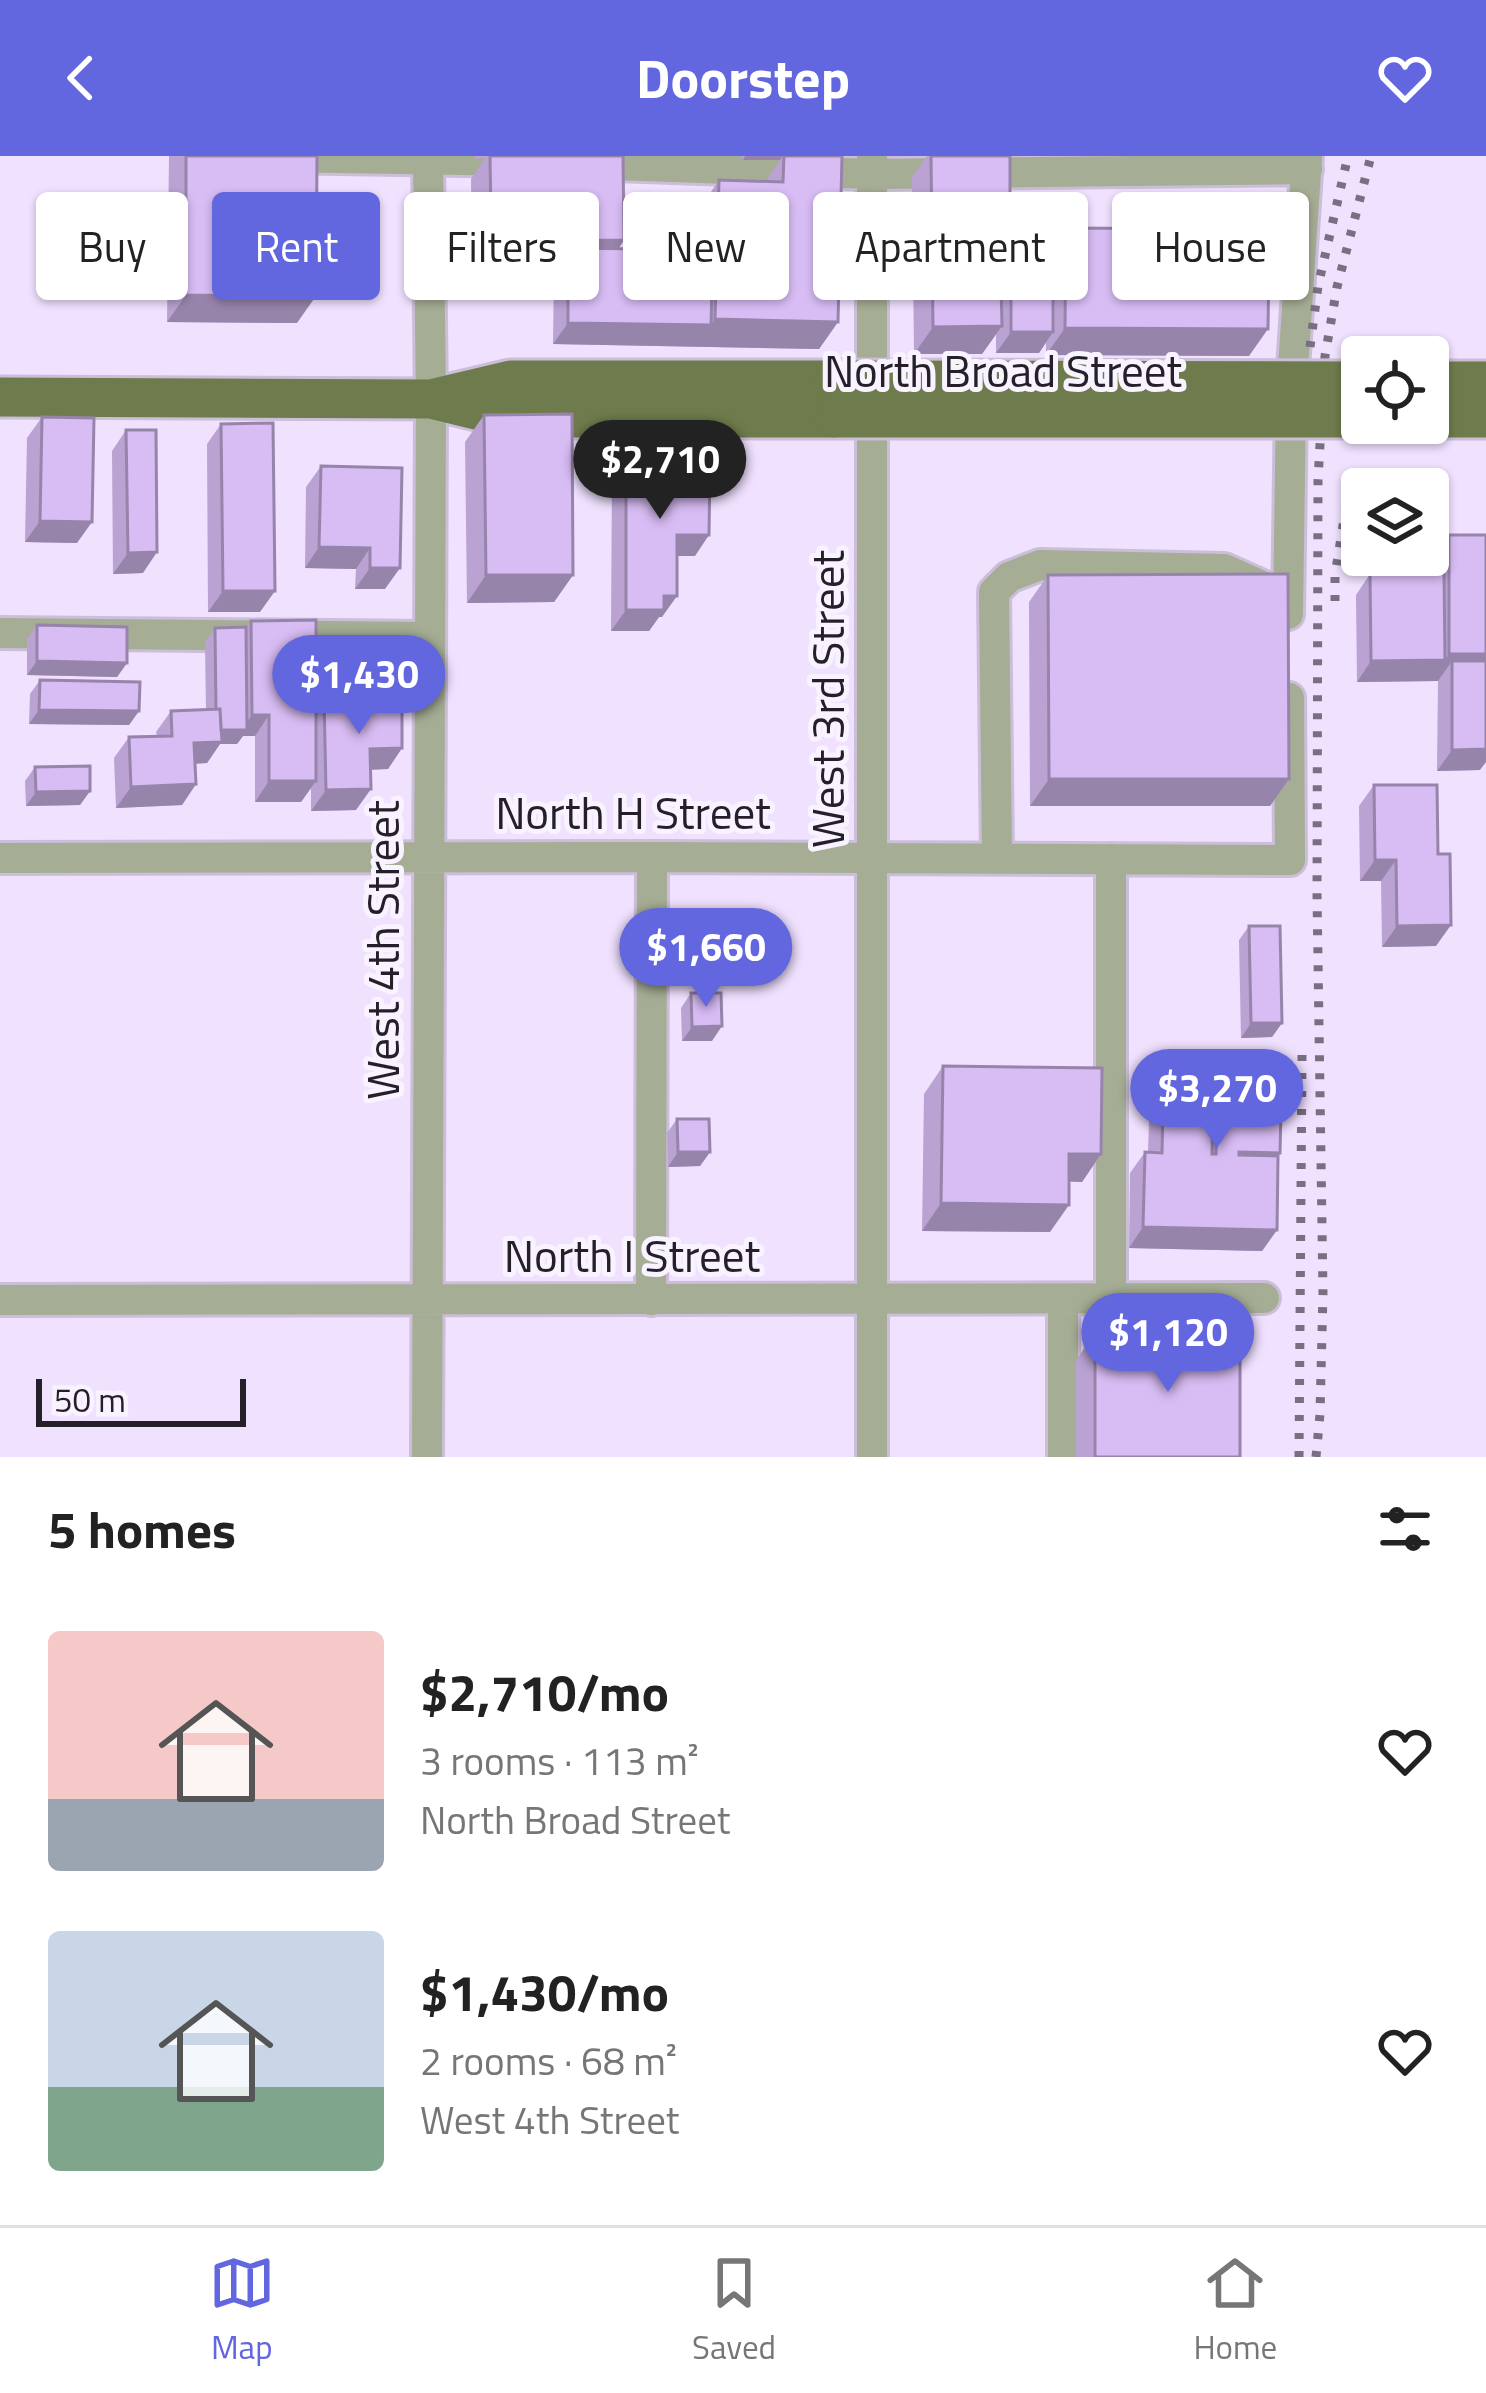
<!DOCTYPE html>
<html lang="en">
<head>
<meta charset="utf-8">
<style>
	:root { --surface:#fff; --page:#f2f2f2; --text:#222; --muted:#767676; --line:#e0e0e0; --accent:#6267df }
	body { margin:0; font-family:"Titillium Web",sans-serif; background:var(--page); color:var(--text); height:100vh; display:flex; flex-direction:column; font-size:45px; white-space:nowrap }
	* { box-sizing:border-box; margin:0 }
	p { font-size:39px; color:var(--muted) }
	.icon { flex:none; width:66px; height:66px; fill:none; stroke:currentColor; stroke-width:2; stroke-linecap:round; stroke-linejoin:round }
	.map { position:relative; height:1301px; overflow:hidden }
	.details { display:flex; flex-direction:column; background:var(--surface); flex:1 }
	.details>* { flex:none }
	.hud { position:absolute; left:36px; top:36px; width:1416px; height:108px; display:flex; gap:24px }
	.buttons { position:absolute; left:1341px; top:180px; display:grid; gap:24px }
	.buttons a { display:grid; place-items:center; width:108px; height:108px; border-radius:12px; background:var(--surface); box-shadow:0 3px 9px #0004; font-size:60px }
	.scale { position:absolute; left:36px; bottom:30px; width:210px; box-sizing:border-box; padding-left:12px; border:6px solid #241f29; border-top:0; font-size:33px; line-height:42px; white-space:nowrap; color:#241f29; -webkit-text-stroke:9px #f8f3ff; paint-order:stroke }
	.price { position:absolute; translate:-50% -102px; padding:0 27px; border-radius:42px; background:var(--accent); color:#fff; font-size:39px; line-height:78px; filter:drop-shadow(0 3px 6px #0008) }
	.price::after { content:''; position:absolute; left:50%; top:72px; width:36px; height:27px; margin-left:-18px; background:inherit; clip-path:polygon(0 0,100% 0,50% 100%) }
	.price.current { background:#222; color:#fff }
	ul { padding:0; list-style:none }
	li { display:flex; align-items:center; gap:36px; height:300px; padding:0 48px }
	li span { display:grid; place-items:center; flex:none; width:336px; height:240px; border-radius:12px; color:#555 }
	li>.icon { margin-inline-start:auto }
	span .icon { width:144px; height:144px; fill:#fffc; stroke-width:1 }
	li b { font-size:51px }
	h2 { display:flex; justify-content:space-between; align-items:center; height:144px; padding:0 48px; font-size:51px }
	.chip { padding:0 42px; border-radius:12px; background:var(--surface); box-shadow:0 3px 9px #0004; font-size:42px; line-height:108px }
	.chip.current { background:var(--accent); color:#fff }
	header { display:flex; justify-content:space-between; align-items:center; height:156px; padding:0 48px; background:var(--accent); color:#fff; font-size:54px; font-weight:700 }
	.tab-bar { display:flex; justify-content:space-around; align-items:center; height:168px; border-top:3px solid var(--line); background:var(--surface); font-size:33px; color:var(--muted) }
	.tab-bar a { display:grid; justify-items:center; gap:6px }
	.tab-bar .current { color:var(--accent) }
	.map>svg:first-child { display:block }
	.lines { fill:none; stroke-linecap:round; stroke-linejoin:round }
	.minor-casing { stroke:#cbbed8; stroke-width:36 }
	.major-casing { stroke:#cbbed8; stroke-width:45 }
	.minor { stroke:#a5ad94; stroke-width:30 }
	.major { stroke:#6e7b4c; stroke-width:39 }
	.rail { stroke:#786f81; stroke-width:9; stroke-dasharray:6 12; stroke-linecap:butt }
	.major-bridge-casing { stroke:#cbbed8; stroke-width:45; stroke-linecap:butt }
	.major-bridge { stroke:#6e7b4c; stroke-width:39 }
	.wall { fill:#baa2d2 }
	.shaded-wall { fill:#9784ab }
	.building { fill:#d8bcf4; stroke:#9784ab; stroke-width:3 }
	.labels { text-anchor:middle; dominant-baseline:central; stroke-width:10; stroke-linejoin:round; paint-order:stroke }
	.street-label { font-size:45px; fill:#241f29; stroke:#f8f3ff }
</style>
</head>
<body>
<header><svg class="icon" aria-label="back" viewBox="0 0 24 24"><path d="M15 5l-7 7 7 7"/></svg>Doorstep<svg class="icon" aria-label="heart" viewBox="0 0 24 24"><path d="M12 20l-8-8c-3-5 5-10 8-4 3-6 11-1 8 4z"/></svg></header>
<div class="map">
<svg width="1486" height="1301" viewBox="0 0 1486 1301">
	<rect width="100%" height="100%" fill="#f0e1ff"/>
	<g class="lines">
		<defs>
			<path id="minor" d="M 872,0 L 872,1301
				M 275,1 L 521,5
				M 587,8 L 872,18 L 1307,13
				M 1288,458 L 1291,243 L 1307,0
				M 0,477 L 429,481
				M 0,702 L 652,701 L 1290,704 L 1289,542
				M 997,702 L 994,436 L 1009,421 L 1040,409 L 1224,413 L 1273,435
				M 1111,1143 L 1111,703
				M 0,1144 L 1264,1142
				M 651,1144 L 652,701
				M 1063,1144 L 1063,1301
				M 427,1301 L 431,243 L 428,0"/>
			<path id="major" d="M 1428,225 L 1486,225
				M 0,241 L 431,243 L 509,262 L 835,262
				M 435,242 L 511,224 L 835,224
				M 1428,262 L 1486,262"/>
		</defs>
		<use href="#minor" class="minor-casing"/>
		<use href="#major" class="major-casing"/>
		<use href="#minor" class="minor"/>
		<use href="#major" class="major"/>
		<path class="rail" d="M 1310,191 L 1318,130 L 1348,0
			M 1335,445 L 1335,419 L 1352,314
			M 1299,1301 L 1302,899
			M 1316,1301 L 1320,1258 L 1323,1137 L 1317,738 L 1318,324 L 1325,200 L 1337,131 L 1371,0"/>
		<defs>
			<path id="major-bridge" d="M 835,224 L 1362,225
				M 835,262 L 1362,262"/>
		</defs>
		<use href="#major-bridge" class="major-bridge-casing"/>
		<use href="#major-bridge" class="major-bridge"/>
	</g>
	<path class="wall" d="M 169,0 L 317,0 L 297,167 L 167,166 Z
		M 475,0 L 623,0 L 624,84 L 619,92 L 699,94 L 700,52 L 719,24 L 765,26 L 780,4 L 743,4 L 742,0 L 842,0 L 838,166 L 819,193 L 553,188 L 554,112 L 522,112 L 522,90 L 472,90 L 471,23 L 485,2 L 475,3 Z
		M 927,0 L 1010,0 L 1010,43 L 1029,76 L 1019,90 L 1053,90 L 1066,72 L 1218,98 L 1249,200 L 1046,199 L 1046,186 L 1039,197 L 996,197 L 996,178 L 982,198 L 914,198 L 912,21 Z
		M 484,259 L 573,419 L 554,446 L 467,447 L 465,286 Z
		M 42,261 L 77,387 L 25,386 L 27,282 Z
		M 221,268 L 260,456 L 208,456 L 207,288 Z
		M 126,274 L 143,417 L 113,418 L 112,295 Z
		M 626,294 L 679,310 L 695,400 L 677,400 L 662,461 L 659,461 L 649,475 L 611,475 L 612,315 Z
		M 321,310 L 402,312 L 385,433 L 355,433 L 356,413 L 305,412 L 306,331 Z
		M 1449,379 L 1480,614 L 1437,615 L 1438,525 L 1357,526 L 1356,439 L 1370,418 L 1430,417 L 1430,406 Z
		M 1048,419 L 1289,623 L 1270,650 L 1030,650 L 1029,446 Z
		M 251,465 L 316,553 L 324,542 L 402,592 L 388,613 L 370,614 L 356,654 L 311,655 L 311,632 L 301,646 L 255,646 L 255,580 L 243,580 L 237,588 L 220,588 L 207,607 L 195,608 L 196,628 L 182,649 L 116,652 L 114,602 L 129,581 L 157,580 L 156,576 L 171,555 L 206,554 L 205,486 L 215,472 L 246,471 Z
		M 37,469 L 127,507 L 117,521 L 27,519 L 27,483 Z
		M 40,524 L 139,555 L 129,569 L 29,568 L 30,538 Z
		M 35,611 L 90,635 L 80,649 L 26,650 L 25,625 Z
		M 1374,629 L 1438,698 L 1436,790 L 1382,791 L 1381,725 L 1360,725 L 1359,650 Z
		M 1249,770 L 1282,867 L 1272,881 L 1241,882 L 1239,784 Z
		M 691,837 L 712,885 L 682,885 L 681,852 Z
		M 1218,909 L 1278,1000 L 1277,1074 L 1262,1095 L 1129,1092 L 1130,1017 L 1145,996 L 1148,996 L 1150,933 L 1164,912 L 1214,915 Z
		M 943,910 L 1101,998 L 1082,1026 L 1069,1025 L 1050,1076 L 922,1075 L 924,938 Z
		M 677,963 L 710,996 L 700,1010 L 668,1011 L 667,977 Z
		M 1095,1177 L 1240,1301 L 1076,1301 L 1076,1204 Z"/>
	<path class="shaded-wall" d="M 745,0 L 783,0 L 780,4 L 743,4 Z
		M 541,62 L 522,90 L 472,90 L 491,63 Z
		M 1011,76 L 1029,76 L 1011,101 Z
		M 624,84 L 605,112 L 568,92 L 554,112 L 522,112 L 541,85 Z
		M 1001,129 L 1011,129 L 992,157 Z
		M 186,139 L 316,140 L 297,167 L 167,166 Z
		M 715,163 L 838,166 L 819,193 L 553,188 L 568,167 L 711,169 Z
		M 1002,170 L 982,198 L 914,198 L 933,171 Z
		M 1065,172 L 1268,173 L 1249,200 L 1046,199 Z
		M 1011,176 L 1053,176 L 1039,197 L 996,197 Z
		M 40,365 L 92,366 L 77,387 L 25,386 Z
		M 677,379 L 709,379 L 695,400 L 663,400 Z
		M 319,391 L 370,392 L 356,413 L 305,412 Z
		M 157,396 L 143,417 L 113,418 L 128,397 Z
		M 370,412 L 400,412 L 385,433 L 355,433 Z
		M 486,419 L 573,419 L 554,446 L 467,447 Z
		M 223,435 L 275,435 L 260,456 L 208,456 Z
		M 664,440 L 677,440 L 662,461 L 659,461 L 649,475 L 611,475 L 626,454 Z
		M 1449,498 L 1486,498 L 1486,525 L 1452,505 L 1438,525 L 1357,526 L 1371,505 L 1445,504 Z
		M 37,505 L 127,507 L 117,521 L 27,519 Z
		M 39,554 L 139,555 L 129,569 L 29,568 Z
		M 252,559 L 269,559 L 255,580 L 243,580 L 237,588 L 220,588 L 207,607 L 180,608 L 194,587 L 216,574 L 241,574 Z
		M 402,592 L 388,613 L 355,614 L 370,593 Z
		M 1486,593 L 1486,606 L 1480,614 L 1437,615 L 1452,594 Z
		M 1049,623 L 1289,623 L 1270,650 L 1030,650 Z
		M 269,625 L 316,625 L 301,646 L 255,646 Z
		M 196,628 L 182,649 L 116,652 L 131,631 Z
		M 371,633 L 356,654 L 311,655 L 326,634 Z
		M 90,635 L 80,649 L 26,650 L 36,636 Z
		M 1375,704 L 1396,704 L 1381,725 L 1360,725 Z
		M 1451,769 L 1436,790 L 1382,791 L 1397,770 Z
		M 1251,867 L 1282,867 L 1272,881 L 1241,882 Z
		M 722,870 L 712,885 L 682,885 L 692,871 Z
		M 678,996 L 710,996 L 700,1010 L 668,1011 Z
		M 1069,998 L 1101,998 L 1082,1026 L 1050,1025 Z
		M 941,1047 L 1069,1049 L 1050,1076 L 922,1075 Z
		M 1143,1071 L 1277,1074 L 1262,1095 L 1129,1092 Z"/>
	<path class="building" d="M 186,0 L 317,0 L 316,140 L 186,139 Z
		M 490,0 L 623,0 L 624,84 L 541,85 L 541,62 L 491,63 Z
		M 784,0 L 842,0 L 838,166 L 715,163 L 719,24 L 783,26 Z
		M 931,0 L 1010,0 L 1010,43 L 1028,43 L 1029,76 L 1011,76 L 1011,129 L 1001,129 L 1002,170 L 933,171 Z
		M 1066,72 L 1218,73 L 1218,98 L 1269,98 L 1268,173 L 1065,172 Z
		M 1011,90 L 1053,90 L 1053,176 L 1011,176 Z
		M 568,92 L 713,94 L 711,169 L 568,167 Z
		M 572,258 L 573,419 L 486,419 L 484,259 Z
		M 42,261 L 94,262 L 92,366 L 40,365 Z
		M 273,267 L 275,435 L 223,435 L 221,268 Z
		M 126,274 L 156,274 L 157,396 L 128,397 Z
		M 626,294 L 679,294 L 679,310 L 710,310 L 709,379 L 677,379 L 677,440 L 664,440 L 664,454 L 626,454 Z
		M 321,310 L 402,312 L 400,412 L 370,412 L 370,392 L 319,391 Z
		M 1449,379 L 1486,379 L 1486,498 L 1449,498 Z
		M 1444,417 L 1445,504 L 1371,505 L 1370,418 Z
		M 1288,418 L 1289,623 L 1049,623 L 1048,419 Z
		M 316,464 L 316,625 L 269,625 L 269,559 L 252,559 L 251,465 Z
		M 37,469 L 127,471 L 127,507 L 37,505 Z
		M 246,471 L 247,574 L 221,574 L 220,553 L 216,553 L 215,472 Z
		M 1452,505 L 1486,505 L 1486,593 L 1452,594 Z
		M 40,524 L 140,526 L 139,555 L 39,554 Z
		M 402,540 L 402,592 L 370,593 L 371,633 L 326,634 L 324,542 Z
		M 220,553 L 222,586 L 194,587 L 196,628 L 131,631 L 129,581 L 172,580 L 171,555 Z
		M 90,610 L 90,635 L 36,636 L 35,611 Z
		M 1374,629 L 1437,629 L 1438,698 L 1450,698 L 1451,769 L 1397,770 L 1396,704 L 1375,704 Z
		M 1249,770 L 1280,770 L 1282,867 L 1251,867 Z
		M 691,837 L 721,837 L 722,870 L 692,871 Z
		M 1218,909 L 1282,910 L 1280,997 L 1239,996 L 1239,999 L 1278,1000 L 1277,1074 L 1143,1071 L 1145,996 L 1162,997 L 1164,912 L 1214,913 L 1212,998 L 1216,998 Z
		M 943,910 L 1102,912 L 1101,998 L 1069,998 L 1069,1049 L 941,1047 Z
		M 677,963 L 709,963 L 710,996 L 678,996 Z
		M 1095,1177 L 1240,1177 L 1240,1301 L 1095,1301 Z"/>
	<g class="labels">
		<g class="street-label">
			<text x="1003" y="214">North Broad Street</text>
			<text transform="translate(827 543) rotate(-90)">West 3rd Street</text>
			<text x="633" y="656">North H Street</text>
			<text transform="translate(382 794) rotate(-90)">West 4th Street</text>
			<text x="632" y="1099">North I Street</text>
		</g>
	</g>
</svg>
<div class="buttons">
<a><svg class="icon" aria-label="locate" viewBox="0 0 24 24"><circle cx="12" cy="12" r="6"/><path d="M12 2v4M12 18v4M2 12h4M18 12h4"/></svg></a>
<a><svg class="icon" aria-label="layers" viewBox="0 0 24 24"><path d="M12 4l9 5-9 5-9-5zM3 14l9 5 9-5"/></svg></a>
</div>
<div class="scale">50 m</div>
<b class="price current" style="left:660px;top:366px">$2,710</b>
<b class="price" style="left:359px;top:581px">$1,430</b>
<b class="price" style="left:706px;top:854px">$1,660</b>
<b class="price" style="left:1217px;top:995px">$3,270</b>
<b class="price" style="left:1168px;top:1239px">$1,120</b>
<div class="hud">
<a class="chip">Buy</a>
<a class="chip current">Rent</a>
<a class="chip">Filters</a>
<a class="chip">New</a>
<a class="chip">Apartment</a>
<a class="chip">House</a>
</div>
</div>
<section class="details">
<h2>5 homes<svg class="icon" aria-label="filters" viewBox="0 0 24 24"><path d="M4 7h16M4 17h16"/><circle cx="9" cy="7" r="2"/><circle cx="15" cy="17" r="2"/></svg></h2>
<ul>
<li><span style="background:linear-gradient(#f6c9c9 70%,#9aa5b1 0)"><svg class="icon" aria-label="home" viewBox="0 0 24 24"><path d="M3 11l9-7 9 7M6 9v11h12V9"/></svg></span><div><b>$2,710/mo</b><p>3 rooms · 113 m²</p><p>North Broad Street</p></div><svg class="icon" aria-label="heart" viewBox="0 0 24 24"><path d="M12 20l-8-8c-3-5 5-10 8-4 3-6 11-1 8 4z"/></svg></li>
<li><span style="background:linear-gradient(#c9d6e8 65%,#7fa58c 0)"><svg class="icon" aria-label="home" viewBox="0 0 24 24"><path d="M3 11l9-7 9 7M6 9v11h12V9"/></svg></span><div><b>$1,430/mo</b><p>2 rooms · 68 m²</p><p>West 4th Street</p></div><svg class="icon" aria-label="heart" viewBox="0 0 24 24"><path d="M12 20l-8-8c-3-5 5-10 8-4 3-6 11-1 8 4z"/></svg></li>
</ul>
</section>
<nav class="tab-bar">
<a class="current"><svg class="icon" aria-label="map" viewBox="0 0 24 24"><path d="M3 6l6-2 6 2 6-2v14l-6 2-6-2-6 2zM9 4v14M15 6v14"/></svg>Map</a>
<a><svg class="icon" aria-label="saved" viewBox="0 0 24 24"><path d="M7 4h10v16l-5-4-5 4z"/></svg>Saved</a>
<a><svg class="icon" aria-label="home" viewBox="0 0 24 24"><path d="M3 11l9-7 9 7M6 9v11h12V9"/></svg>Home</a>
</nav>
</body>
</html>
